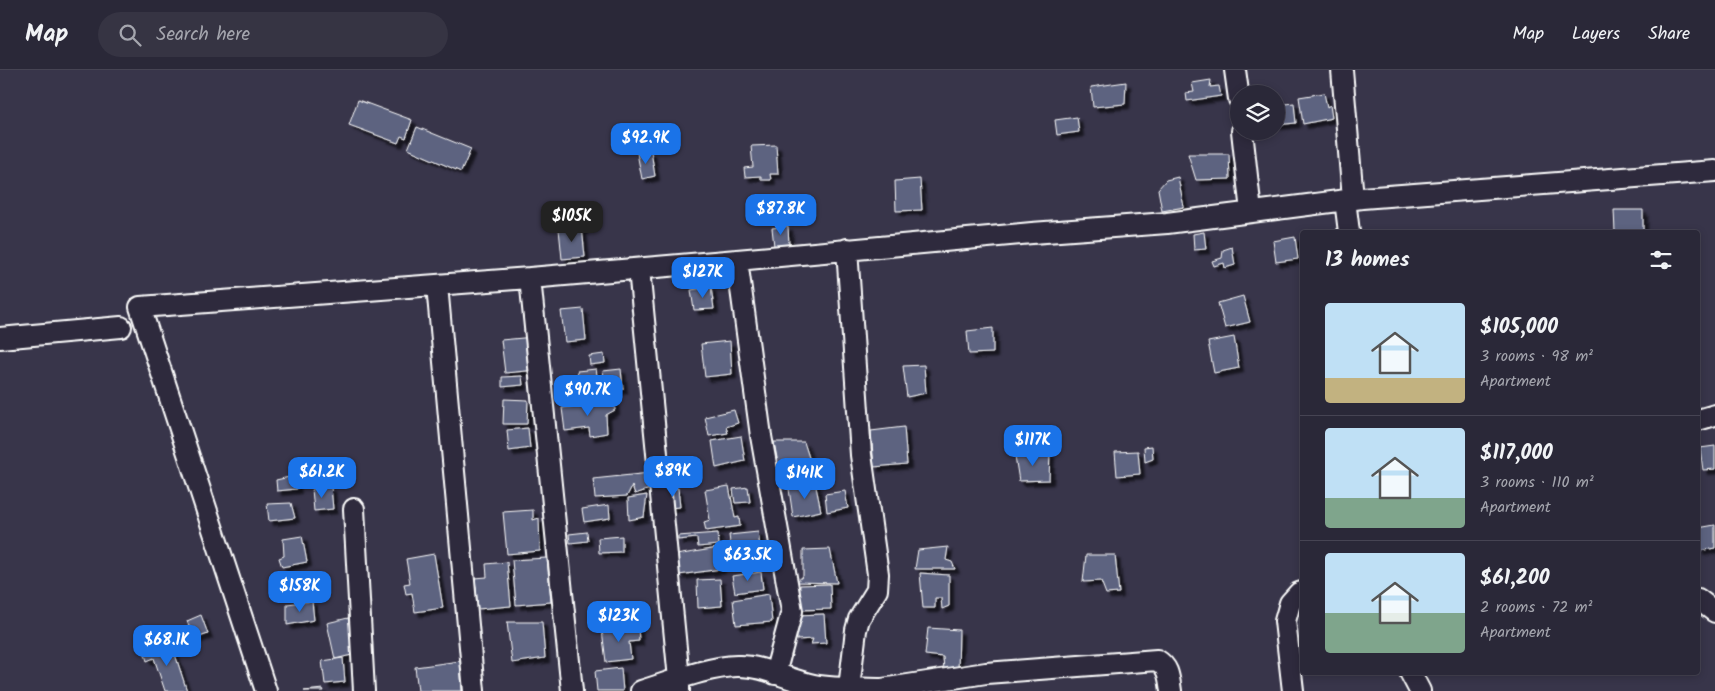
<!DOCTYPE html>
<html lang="en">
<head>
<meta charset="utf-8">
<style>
	:root { --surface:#2a2838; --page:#363443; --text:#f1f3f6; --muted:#a5a6ae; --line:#464453; --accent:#1a73e8 }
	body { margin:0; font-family:Kalam,sans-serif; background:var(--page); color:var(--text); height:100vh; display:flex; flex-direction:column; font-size:19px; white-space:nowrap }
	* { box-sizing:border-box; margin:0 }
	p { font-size:16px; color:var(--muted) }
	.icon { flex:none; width:28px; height:28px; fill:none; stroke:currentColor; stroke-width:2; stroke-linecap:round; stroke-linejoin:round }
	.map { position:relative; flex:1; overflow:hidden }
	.panel { position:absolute; left:1300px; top:160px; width:400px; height:445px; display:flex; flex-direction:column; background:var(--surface); border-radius:5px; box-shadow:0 2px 8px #0003,0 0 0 1px var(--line) }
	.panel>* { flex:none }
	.controls { position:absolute; left:1230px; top:15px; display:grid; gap:10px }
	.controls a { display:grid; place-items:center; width:55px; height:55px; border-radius:50%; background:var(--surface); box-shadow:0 2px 8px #0003,0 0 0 1px var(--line); font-size:25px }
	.price { position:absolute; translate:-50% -42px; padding:0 11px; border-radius:10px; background:var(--accent); color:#fff; font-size:16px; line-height:32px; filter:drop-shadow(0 1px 2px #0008) }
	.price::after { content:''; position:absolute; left:50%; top:30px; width:15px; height:11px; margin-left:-8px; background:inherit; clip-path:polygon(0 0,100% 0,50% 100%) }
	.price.active { background:#222; color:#fff }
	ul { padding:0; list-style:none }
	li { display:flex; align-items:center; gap:15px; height:125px; padding:0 25px }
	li+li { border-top:1px solid var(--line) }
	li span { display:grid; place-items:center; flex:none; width:140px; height:100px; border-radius:5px; color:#555 }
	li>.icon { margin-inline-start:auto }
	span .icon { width:60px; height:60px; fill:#fffc; stroke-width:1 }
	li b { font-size:21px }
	h2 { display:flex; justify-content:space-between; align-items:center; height:60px; padding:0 25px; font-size:21px }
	header { display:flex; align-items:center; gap:30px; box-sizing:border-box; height:70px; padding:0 25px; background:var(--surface); border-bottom:1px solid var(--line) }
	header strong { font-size:24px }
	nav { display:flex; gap:28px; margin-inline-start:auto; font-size:18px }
	.search { width:350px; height:45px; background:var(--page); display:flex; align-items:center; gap:12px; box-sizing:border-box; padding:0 18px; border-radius:28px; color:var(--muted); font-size:19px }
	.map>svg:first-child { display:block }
	.building { fill:#5d6380; stroke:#fff; filter:url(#shadow) }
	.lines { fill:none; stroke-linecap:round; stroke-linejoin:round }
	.minor-casing { stroke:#fff; stroke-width:24 }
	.minor { stroke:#2f2a3d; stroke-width:20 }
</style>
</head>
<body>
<header>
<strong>Map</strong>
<div class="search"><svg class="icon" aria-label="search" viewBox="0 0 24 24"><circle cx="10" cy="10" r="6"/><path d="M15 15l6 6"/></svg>Search here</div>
<nav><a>Map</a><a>Layers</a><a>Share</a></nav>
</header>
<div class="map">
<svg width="1715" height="621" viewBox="0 0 1715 621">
	<defs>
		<filter id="shadow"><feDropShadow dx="4.5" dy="4.5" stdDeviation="1" flood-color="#0009"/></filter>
	</defs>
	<rect width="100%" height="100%" fill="#38354a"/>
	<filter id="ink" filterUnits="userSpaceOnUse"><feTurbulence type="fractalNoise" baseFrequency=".02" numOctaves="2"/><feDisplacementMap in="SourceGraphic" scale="10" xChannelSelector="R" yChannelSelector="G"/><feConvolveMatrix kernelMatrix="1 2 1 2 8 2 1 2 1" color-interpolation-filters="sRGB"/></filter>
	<g filter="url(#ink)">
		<path class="building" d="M 1211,10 L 1210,17 L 1219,16 L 1221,26 L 1187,31 L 1186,23 L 1194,22 L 1192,13 Z
			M 1126,12 L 1125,34 L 1093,37 L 1091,17 Z
			M 1324,23 L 1327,37 L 1330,35 L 1332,48 L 1303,54 L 1299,27 Z
			M 358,30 L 412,50 L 406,68 L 401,66 L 398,73 L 349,55 Z
			M 1294,33 L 1296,53 L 1276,55 L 1276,35 Z
			M 1077,47 L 1079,62 L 1057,65 L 1055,50 Z
			M 417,57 L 471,79 L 461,102 L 408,79 Z
			M 776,75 L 778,104 L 770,104 L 771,110 L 761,110 L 761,106 L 745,107 L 744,98 L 753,97 L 751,76 Z
			M 651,81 L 655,106 L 642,109 L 637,83 Z
			M 1188,84 L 1229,84 L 1230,109 L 1196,110 Z
			M 1178,107 L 1184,137 L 1162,141 L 1158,119 L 1166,110 Z
			M 920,109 L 922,140 L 896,141 L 895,111 Z
			M 1614,140 L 1643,140 L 1643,162 L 1615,162 Z
			M 788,156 L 789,175 L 774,176 L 772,158 Z
			M 582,157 L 585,187 L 562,189 L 559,159 Z
			M 1204,162 L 1206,179 L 1194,180 L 1193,164 Z
			M 1295,167 L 1298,189 L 1276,192 L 1273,171 Z
			M 1232,177 L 1235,195 L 1225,198 L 1224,193 L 1214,196 L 1212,191 L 1222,188 L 1223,180 Z
			M 711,217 L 714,239 L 694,240 L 691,220 Z
			M 1243,226 L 1250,252 L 1225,258 L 1218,233 Z
			M 583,239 L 586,270 L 565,272 L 561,241 Z
			M 993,258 L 993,283 L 969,284 L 967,261 Z
			M 534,267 L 537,300 L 505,303 L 501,270 Z
			M 1234,267 L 1239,298 L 1214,303 L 1208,272 Z
			M 730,271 L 732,304 L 705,307 L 701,274 Z
			M 604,284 L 605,293 L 590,295 L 589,286 Z
			M 924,295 L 926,323 L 907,327 L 903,296 Z
			M 596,299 L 601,330 L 593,331 L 592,321 L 580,322 L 577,301 Z
			M 621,299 L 623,319 L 606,322 L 603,301 Z
			M 522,306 L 523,315 L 502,317 L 502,307 Z
			M 504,329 L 528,330 L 527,354 L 503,354 Z
			M 614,331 L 615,340 L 606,345 L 607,363 L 590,366 L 589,358 L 565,361 L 562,338 Z
			M 734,340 L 738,353 L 726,357 L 728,363 L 709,366 L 705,347 Z
			M 904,357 L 907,394 L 874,397 L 871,361 Z
			M 528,358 L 530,378 L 509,381 L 507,360 Z
			M 741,366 L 745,391 L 716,398 L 712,371 Z
			M 774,372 L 804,372 L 814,403 L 781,409 Z
			M 1152,376 L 1153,389 L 1145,392 L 1144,377 Z
			M 1715,376 L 1715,399 L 1703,400 L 1700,378 Z
			M 1138,381 L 1140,404 L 1117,406 L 1115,382 Z
			M 1050,383 L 1049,410 L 1019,411 L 1015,386 Z
			M 650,403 L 653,418 L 635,424 L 632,416 L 627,426 L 595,428 L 593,409 Z
			M 294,406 L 297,419 L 277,421 L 276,410 Z
			M 815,412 L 821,441 L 793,447 L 789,419 Z
			M 729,416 L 735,448 L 739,447 L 740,456 L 706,461 L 704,452 L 710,450 L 705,420 Z
			M 331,417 L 333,439 L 314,441 L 312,419 Z
			M 748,417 L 750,432 L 735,433 L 733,419 Z
			M 678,418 L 680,437 L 669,438 L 666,420 Z
			M 845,421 L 848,438 L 827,442 L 825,424 Z
			M 647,425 L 644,447 L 629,450 L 628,428 Z
			M 291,433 L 295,448 L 269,451 L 267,434 Z
			M 609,435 L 610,448 L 584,452 L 582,439 Z
			M 533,440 L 533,450 L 539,448 L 540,481 L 507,484 L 503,442 Z
			M 1715,455 L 1715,478 L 1699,481 L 1698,458 Z
			M 587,462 L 588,471 L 570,473 L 569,464 Z
			M 758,462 L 762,492 L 733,496 L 729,465 Z
			M 718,463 L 719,475 L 698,477 L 697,468 L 678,470 L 678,466 Z
			M 302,466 L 307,492 L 282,497 L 279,488 L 284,486 L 283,469 Z
			M 622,466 L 622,482 L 599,483 L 598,468 Z
			M 948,477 L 946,490 L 952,492 L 955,499 L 915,499 L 918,480 Z
			M 718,478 L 721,499 L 679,505 L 676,485 Z
			M 830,479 L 837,513 L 796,512 L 803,506 L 803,480 Z
			M 434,484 L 443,538 L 415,542 L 412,523 L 406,524 L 404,514 L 410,513 L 406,489 Z
			M 1086,485 L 1115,485 L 1119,523 L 1106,524 L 1101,511 L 1083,512 Z
			M 547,488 L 551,532 L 516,535 L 512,490 Z
			M 507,492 L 511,536 L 478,539 L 475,508 L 487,507 L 486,494 Z
			M 761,502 L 763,519 L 735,523 L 732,506 Z
			M 920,503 L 949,505 L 949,536 L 942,539 L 941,528 L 935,528 L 935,538 L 923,538 Z
			M 720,509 L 722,536 L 698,538 L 697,510 Z
			M 830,514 L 831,539 L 799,540 L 800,515 Z
			M 769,524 L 772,552 L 736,555 L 733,530 Z
			M 312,531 L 314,550 L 287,555 L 287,534 Z
			M 824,544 L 826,573 L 811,574 L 813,569 L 797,570 L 796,545 Z
			M 201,545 L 208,564 L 194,569 L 187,551 Z
			M 348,548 L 356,584 L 335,589 L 327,553 Z
			M 507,552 L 542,552 L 545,588 L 512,593 Z
			M 638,556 L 639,571 L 629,572 L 631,589 L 606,592 L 602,560 Z
			M 928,558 L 959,560 L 958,602 L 944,601 L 943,587 L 925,585 Z
			M 171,572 L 187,621 L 165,621 L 154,588 L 147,591 L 144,581 Z
			M 343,588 L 345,612 L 325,614 L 322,591 Z
			M 460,591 L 462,621 L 418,621 L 415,597 Z
			M 621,598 L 623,621 L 597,621 L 595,601 Z
			M 323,619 L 324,621 L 304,621 Z"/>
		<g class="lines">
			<defs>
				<path id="minor" d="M 1235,0 L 1239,29
					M 1342,0 L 1353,129
					M 1242,61 L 1251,142
					M 1345,130 L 1349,162
					M 847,179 L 861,385 L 878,504 L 877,520 L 859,549 L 856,560 L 849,618
					M 737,190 L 761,366 L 792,541 L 775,604
					M 639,199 L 679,609 L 679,621
					M 530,208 L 572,621
					M 437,215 L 474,621
					M 0,268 L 121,257
					M 1698,350 L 1715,345
					M 354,439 L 364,621
					M 1698,529 L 1715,542
					M 1410,602 L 1420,621
					M 882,619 L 986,603 L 1157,590 C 1169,597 1169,608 1171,621
					M 266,621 L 140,237 L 530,208 L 737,190 L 1032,163 L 1167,153 L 1362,128 L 1715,101
					M 641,621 C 671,612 706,597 737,596 C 763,595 788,610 814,615 C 836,619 860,618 882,619 L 882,621
					M 1293,621 L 1285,551 L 1290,533 L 1299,523 L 1302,522"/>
			</defs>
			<use href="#minor" class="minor-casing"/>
			<use href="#minor" class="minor"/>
		</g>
	</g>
</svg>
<div class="controls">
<a><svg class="icon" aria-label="layers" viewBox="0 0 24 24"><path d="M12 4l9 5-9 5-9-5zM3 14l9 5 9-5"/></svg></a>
</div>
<b class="price" style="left:646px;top:95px">$92.9K</b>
<b class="price" style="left:781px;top:166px">$87.8K</b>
<b class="price active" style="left:572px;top:173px">$105K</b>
<b class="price" style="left:703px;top:229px">$127K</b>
<b class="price" style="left:588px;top:347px">$90.7K</b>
<b class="price" style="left:1033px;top:397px">$117K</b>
<b class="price" style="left:673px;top:428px">$89K</b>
<b class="price" style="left:322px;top:429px">$61.2K</b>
<b class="price" style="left:805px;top:430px">$141K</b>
<b class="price" style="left:748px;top:512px">$63.5K</b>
<b class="price" style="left:300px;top:543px">$158K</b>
<b class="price" style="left:619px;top:573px">$123K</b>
<b class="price" style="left:167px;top:597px">$68.1K</b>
<section class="panel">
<h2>13 homes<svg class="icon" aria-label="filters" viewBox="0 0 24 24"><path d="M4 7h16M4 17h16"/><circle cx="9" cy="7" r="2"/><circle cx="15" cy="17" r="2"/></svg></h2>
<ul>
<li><span style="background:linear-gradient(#bfe0f5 75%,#c2b280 0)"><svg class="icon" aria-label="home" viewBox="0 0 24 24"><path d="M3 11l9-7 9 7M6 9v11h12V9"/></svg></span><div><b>$105,000</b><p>3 rooms · 98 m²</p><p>Apartment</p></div></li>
<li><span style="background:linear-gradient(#bfe0f5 70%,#7fa58c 0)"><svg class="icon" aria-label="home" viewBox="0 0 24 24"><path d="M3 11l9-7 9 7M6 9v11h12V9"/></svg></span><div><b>$117,000</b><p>3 rooms · 110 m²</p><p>Apartment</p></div></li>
<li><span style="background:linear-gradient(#bfe0f5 60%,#7fa58c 0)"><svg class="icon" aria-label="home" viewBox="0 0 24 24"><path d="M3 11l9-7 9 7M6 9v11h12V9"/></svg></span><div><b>$61,200</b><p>2 rooms · 72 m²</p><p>Apartment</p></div></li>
</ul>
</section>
</div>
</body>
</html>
